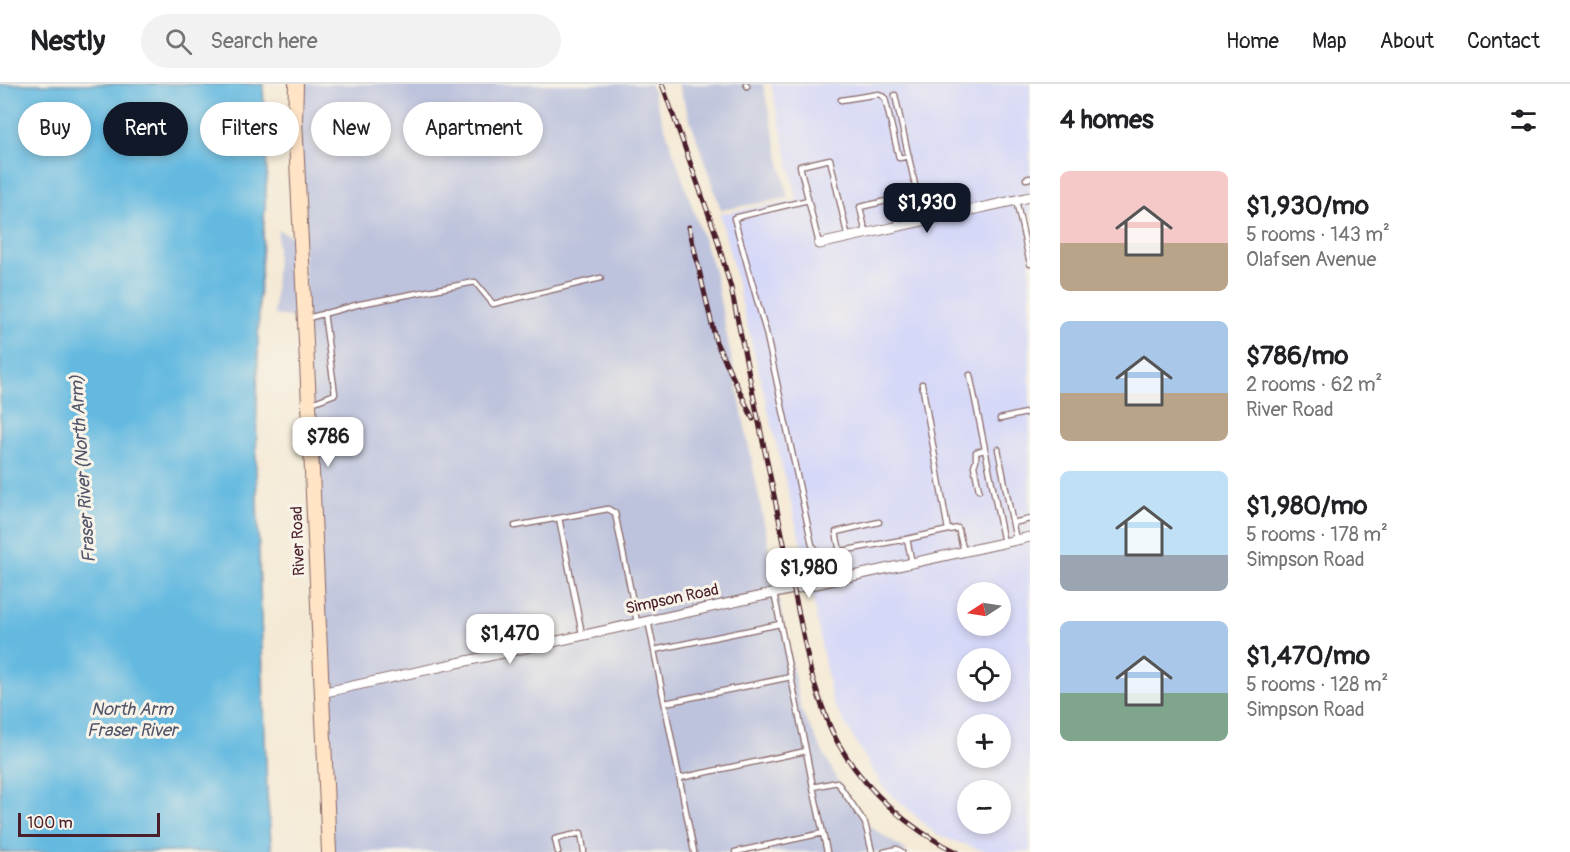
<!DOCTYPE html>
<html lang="en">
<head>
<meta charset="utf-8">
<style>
	:root { --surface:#fff; --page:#f2f2f2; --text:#202124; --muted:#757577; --line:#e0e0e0; --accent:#111827 }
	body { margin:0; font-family:Pangolin,sans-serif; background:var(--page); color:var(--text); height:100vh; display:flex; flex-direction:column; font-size:22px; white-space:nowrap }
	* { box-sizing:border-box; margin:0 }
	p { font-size:20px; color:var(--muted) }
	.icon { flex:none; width:33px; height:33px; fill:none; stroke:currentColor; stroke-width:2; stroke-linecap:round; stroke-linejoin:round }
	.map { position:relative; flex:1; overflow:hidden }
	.side { display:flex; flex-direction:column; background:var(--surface); width:540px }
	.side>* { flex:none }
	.banner { position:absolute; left:18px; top:18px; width:570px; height:54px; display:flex; gap:12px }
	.needle { width:39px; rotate:258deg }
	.tools { position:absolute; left:957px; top:498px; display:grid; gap:12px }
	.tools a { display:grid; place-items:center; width:54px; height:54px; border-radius:50%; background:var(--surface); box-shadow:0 3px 9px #0003; font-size:30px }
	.scale { position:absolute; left:18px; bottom:15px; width:142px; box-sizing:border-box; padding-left:6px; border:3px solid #4a1f2b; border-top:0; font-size:16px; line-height:21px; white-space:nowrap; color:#4a1f2b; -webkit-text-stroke:4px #f7f3e8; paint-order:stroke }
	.price { position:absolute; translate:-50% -51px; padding:0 14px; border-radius:12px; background:#fff; color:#222; font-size:20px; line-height:39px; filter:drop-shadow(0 2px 3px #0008) }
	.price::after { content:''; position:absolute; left:50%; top:36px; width:18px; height:14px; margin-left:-9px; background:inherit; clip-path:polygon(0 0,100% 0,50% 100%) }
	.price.on { background:var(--accent); color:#fff }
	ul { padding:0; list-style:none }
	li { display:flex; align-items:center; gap:18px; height:150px; padding:0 30px }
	li span { display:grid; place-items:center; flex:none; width:168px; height:120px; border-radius:9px; color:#555 }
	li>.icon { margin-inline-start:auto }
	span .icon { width:72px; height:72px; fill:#fffc; stroke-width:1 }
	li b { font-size:26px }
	h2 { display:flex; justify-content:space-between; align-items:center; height:72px; padding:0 30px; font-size:26px }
	.tag { padding:0 21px; border-radius:27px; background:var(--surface); box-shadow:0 3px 9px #0003; font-size:21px; line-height:54px }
	.tag.on { background:var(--accent); color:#fff }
	header { display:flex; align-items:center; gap:36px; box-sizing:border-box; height:84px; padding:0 30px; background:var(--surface); border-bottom:2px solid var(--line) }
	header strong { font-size:28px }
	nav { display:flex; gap:33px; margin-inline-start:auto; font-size:21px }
	.search { width:420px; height:54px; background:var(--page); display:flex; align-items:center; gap:15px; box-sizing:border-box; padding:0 21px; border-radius:33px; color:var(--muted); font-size:22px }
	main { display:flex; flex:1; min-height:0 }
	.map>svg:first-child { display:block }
	.built { fill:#d6d8f8; fill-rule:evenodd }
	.industrial { fill:#bec3dd }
	.water { fill:#64b9e0; stroke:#576c86; stroke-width:1.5 }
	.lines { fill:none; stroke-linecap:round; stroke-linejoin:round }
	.lane-casing { stroke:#866666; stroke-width:7 }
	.street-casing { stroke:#866666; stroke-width:11 }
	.secondary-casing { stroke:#866666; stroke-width:16 }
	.lane { stroke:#fff; stroke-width:4.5 }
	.street { stroke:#fff; stroke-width:9 }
	.secondary { stroke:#ffe4c6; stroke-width:14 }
	.rail-casing { stroke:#4a1f2b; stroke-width:5 }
	.rail { stroke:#f7f3e8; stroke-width:3; stroke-dasharray:9; stroke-linecap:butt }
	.labels { text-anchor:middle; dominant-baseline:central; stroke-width:6; stroke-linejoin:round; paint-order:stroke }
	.street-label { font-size:16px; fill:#4a1f2b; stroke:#f7f3e8 }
	.water-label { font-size:18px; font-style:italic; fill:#53556a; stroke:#f7f3e8 }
</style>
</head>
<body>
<header>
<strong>Nestly</strong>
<div class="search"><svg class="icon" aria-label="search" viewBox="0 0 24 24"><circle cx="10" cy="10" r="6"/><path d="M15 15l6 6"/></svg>Search here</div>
<nav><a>Home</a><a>Map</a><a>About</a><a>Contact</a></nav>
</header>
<main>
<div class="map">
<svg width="1030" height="768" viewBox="0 0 1030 768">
	<rect width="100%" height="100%" fill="#f7f3e8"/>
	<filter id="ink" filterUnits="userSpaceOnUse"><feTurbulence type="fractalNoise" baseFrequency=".0167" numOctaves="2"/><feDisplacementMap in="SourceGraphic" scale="12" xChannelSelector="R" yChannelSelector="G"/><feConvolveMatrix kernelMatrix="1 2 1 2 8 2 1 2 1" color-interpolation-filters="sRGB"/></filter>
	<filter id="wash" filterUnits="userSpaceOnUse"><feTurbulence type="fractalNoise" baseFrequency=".008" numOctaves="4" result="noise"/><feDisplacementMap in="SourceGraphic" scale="24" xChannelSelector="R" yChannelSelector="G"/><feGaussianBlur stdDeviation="1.35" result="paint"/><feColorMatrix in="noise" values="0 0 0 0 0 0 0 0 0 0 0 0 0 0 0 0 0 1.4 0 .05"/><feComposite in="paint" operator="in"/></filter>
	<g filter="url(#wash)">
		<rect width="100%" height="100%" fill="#f4e9d4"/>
		<path class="built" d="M 771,0 L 1030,0 L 1030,768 L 987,768 L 937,751 L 882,702 L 832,617 L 807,484 L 720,130 L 797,116 ZM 968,508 L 1000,508 L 1000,542 L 968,542 ZM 968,574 L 1000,574 L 1000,608 L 968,608 ZM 968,640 L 1000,640 L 1000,674 L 968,674 ZM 968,706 L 1000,706 L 1000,740 L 968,740 Z"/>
		<path class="industrial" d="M 296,0 L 650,0 L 714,186 L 801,626 L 837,695 L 868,741 L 908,768 L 329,768 Z
			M 678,0 L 763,0 L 788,114 L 721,126 Z
			M 278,146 L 298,155 L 301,234 L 274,231 Z"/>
		<path class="water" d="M 0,0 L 263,0 L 267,91 L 259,216 L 256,383 L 267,710 L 272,768 L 0,768 Z"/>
	</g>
	<g filter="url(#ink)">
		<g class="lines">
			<defs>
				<path id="lane" d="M 746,0 L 747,2
					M 895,11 L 923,137
					M 841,16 L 879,10 L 885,14 L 899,74 L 909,72
					M 1026,95 L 1030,94
					M 808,116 L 734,134 L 766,248 L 812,461 L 818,468 L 825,470 L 831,496
					M 893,116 L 899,143
					M 1016,116 L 1030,180
					M 866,150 L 860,123 L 917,110
					M 819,160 L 800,82 L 830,75 L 848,154
					M 308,234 L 360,220 L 475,198 L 493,220 L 601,194
					M 970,291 L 1004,459
					M 922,300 L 948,446
					M 312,319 L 335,310 L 324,229
					M 1000,335 L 1030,328
					M 998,365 L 1016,456
					M 979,406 L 974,382 L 976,376 L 976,368 L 985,366
					M 559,434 L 608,425 L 615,429 L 637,538
					M 1013,439 L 1030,435
					M 515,442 L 559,434 L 582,550
					M 907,455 L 958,444 L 964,468
					M 840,468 L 836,448 L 879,438
					M 825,470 L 907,455 L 912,479
					M 648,536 L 694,768
					M 654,566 L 780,540
					M 665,619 L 791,593
					M 806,667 L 813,703
					M 680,694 L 806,667 L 774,509
					M 558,768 L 555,755 L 581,749 L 584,768
					M 735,768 L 823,749
					M 827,768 L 813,703 L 837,698 L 865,739 L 872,768
					M 884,768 L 897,765 L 902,768"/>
				<path id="street" d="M 819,160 L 1030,113
					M 321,609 L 1030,453"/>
				<path id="secondary" d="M 296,0 L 295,36 L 309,320 L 329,768"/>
			</defs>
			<use href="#lane" class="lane-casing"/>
			<use href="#street" class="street-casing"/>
			<use href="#secondary" class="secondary-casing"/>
			<use href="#lane" class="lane"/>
			<use href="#street" class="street"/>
			<use href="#secondary" class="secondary"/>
			<defs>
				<path id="rail" d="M 662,0 L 715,148 L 731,204 L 811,589 C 819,613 826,638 838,659 C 864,705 909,746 957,768
					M 689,143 L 716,258 L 753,335"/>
			</defs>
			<use href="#rail" class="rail-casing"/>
			<use href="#rail" class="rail"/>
		</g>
	</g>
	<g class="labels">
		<g class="street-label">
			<text transform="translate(298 457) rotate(-92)">River Road</text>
			<text transform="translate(672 515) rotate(-12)">Simpson Road</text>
		</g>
		<g class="water-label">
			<text transform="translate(83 385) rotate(-94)">Fraser River (North Arm)</text>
			<text x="132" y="625">North Arm<tspan x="132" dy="21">Fraser River</tspan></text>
		</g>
	</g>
</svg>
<div class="tools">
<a><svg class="needle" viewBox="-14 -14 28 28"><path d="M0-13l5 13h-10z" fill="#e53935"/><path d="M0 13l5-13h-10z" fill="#757577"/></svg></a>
<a><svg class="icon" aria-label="locate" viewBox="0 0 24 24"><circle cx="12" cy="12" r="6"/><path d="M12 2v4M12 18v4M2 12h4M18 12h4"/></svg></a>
<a>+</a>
<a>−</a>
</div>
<div class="scale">100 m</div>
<b class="price on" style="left:927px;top:150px">$1,930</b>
<b class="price" style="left:328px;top:384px">$786</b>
<b class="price" style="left:809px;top:515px">$1,980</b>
<b class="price" style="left:510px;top:581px">$1,470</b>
<div class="banner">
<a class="tag">Buy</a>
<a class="tag on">Rent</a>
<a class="tag">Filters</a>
<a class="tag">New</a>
<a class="tag">Apartment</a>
</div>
</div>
<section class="side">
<h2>4 homes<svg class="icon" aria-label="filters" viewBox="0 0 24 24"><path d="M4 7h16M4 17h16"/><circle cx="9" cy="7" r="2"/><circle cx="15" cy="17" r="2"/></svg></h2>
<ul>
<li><span style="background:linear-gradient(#f6c9c9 60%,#b9a48a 0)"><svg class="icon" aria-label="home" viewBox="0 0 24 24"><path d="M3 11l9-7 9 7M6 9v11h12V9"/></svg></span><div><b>$1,930/mo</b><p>5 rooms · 143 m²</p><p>Olafsen Avenue</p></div></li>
<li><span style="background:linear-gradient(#a9c7e8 60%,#b9a48a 0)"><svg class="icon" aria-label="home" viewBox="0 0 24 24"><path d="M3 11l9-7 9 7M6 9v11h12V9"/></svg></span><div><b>$786/mo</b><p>2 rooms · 62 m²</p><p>River Road</p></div></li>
<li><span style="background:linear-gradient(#bfe0f5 70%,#9aa5b1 0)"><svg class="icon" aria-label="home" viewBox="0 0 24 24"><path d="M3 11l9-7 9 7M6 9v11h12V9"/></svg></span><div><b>$1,980/mo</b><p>5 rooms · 178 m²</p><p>Simpson Road</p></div></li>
<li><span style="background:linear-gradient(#a9c7e8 60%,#7fa58c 0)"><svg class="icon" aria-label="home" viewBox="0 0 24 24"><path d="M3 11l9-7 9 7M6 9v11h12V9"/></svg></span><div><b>$1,470/mo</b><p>5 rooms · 128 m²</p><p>Simpson Road</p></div></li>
</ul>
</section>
</main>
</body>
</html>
